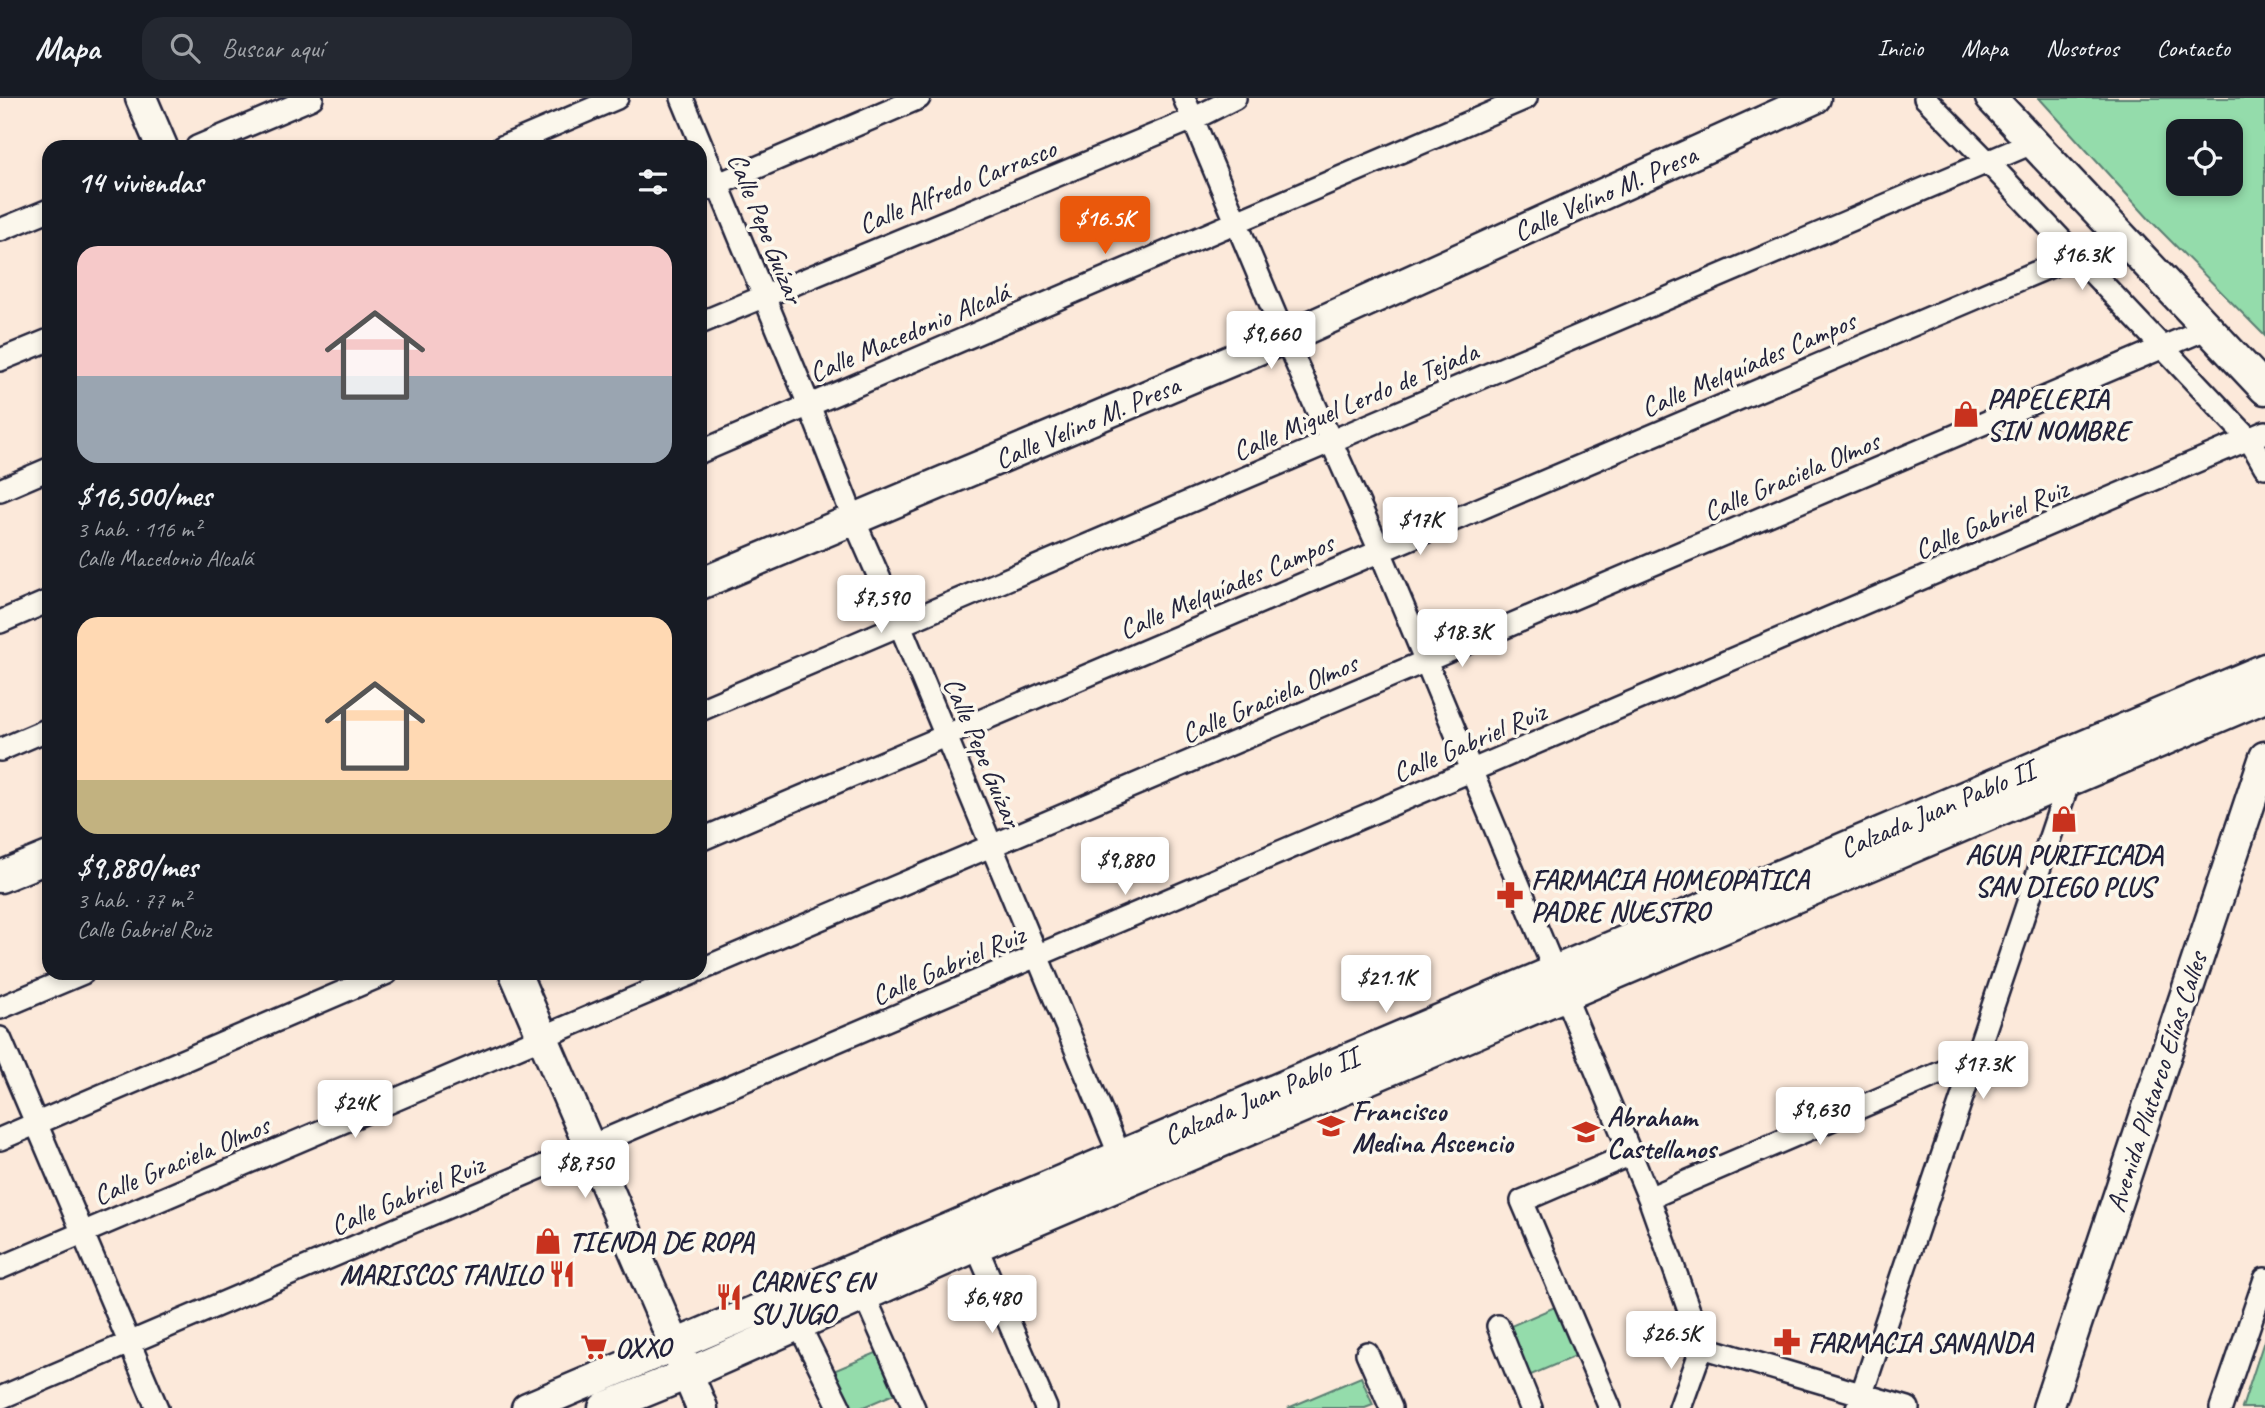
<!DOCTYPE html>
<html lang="es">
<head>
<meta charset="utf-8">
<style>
	:root { --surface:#171b24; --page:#242831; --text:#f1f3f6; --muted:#9ea1a6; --line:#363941; --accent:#ea580c }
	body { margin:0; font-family:Caveat,sans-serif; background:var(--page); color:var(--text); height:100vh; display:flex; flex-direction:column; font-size:26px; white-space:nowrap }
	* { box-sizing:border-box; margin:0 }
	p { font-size:23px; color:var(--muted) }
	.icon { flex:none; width:38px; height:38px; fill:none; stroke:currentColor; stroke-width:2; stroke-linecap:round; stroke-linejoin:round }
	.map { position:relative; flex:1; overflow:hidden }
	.side { position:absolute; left:42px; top:42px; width:665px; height:840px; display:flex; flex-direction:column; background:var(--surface); border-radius:21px; box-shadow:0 4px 10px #0003 }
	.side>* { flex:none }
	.controls { position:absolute; left:2166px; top:21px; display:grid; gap:14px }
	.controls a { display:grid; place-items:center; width:77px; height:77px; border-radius:14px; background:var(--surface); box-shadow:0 4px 10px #0003; font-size:35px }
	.price { position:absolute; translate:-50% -60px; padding:0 16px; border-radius:7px; background:#fff; color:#222; font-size:23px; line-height:46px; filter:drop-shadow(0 2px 4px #0008) }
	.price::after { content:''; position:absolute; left:50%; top:42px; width:21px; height:16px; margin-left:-10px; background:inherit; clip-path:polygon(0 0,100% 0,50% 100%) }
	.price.on { background:var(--accent); color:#fff }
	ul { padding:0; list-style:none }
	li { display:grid; align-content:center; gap:14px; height:371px; padding:0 35px }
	li span { display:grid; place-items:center; height:217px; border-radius:21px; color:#555 }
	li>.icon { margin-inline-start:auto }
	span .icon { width:126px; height:126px; fill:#fffc; stroke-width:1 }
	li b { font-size:30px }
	h2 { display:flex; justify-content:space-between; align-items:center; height:84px; padding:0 35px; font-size:30px }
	header { display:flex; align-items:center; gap:42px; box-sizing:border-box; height:98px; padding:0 35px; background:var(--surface); border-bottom:2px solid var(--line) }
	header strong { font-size:33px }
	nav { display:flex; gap:38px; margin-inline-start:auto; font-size:24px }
	.search { width:490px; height:63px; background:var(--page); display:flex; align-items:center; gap:18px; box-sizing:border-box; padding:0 24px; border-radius:21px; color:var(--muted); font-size:26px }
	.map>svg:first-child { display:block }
	.green { fill:#94dcab; stroke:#5b7f73; stroke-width:2; fill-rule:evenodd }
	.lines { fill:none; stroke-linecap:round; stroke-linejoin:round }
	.street-casing { stroke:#22223b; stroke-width:26 }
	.secondary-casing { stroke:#22223b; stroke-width:35 }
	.street { stroke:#fbf7ec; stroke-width:21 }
	.secondary { stroke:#fbf7ec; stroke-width:30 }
	.labels { text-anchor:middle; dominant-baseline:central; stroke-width:7; stroke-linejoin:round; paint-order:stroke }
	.street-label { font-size:28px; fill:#22223b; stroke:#fbf7ec }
	.poi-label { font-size:28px; font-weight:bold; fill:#22223b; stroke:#fbf7ec; text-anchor:start }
</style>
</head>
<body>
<header>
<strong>Mapa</strong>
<div class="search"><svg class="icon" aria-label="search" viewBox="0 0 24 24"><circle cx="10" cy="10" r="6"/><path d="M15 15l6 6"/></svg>Buscar aquí</div>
<nav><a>Inicio</a><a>Mapa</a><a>Nosotros</a><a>Contacto</a></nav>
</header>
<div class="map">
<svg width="2265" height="1310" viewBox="0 0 2265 1310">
	<rect width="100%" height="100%" fill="#fce9da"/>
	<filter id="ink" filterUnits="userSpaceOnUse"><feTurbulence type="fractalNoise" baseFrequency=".0143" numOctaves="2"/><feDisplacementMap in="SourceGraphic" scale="14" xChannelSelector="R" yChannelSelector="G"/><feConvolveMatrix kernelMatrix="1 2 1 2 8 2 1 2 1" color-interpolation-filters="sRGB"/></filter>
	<g filter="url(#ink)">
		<path class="green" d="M 2039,0 L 2265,0 L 2265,238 L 2149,121 ZM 2231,33 L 2231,86 L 2179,86 L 2179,33 Z
			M 1557,1208 L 1578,1257 L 1524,1280 L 1504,1231 Z
			M 2265,1240 L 2265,1310 L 2242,1310 Z
			M 883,1252 L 901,1293 L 861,1310 L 846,1310 L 831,1274 Z
			M 1361,1279 L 1373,1307 L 1365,1310 L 1288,1310 Z"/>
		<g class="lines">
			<defs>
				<path id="street" d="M 682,0 L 809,307 L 854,422 L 900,527 L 1120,1058
					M 1184,0 L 1285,240 L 1380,453 L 1649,1100 L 1702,1249 L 1680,1310
					M 1925,0 L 1988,64 L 2249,341 L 2265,369
					M 197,49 L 312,0
					M 502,49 L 617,0
					M 700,94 L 919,0
					M 0,132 L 49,112
					M 700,225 L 1193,21 L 1235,0
					M 0,262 L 49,242
					M 700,354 L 1526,0
					M 0,392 L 49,371
					M 0,524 L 49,503
					M 700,612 L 2032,45
					M 0,652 L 49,631
					M 700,742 L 2122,138
					M 700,872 L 2208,230
					M 0,910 L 83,875
					M 0,940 L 157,1310
					M 0,1041 L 387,875
					M 1649,1100 L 1975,960
					M 976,1148 L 1046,1310
					M 0,1170 L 693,875
					M 864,1197 L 914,1310
					M 799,1227 L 840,1310
					M 1498,1228 L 1531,1310
					M 1702,1249 L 1908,1310
					M 1367,1255 L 1391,1310
					M 0,1300 L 2265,334
					M 1610,1310 L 1522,1103 L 1631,1056
					M 1857,1310 L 2069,683
					M 2221,1310 L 2265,1181"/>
				<path id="secondary" d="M 141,0 L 162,49
					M 1991,0 L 2265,291
					M 700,486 L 1285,240 L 1815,0
					M 0,779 L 49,759
					M 515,875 L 702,1310
					M 527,1310 L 2265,571
					M 604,1310 L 687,1276 L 976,1148 L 2265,599
					M 2048,1310 L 2265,659"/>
			</defs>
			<use href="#street" class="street-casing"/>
			<use href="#secondary" class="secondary-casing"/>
			<use href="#street" class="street"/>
			<use href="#secondary" class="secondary"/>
		</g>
	</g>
	<defs>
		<symbol id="shop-bare" viewBox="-9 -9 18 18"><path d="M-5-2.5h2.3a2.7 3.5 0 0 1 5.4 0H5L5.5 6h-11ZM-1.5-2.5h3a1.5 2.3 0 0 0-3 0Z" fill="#c8321e" stroke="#fbf7ec" stroke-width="2.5" paint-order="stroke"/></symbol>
		<symbol id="pharmacy-bare" viewBox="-9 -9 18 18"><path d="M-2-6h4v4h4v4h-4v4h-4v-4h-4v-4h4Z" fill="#c8321e" stroke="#fbf7ec" stroke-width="2.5" paint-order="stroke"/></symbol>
		<symbol id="school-bare" viewBox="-9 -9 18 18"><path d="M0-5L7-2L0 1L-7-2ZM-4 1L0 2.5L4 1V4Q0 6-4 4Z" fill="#c8321e" stroke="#fbf7ec" stroke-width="2.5" paint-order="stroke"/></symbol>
		<symbol id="restaurant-bare" viewBox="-9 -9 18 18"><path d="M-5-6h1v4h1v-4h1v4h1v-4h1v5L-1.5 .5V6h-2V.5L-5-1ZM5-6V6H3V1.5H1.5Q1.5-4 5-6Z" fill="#c8321e" stroke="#fbf7ec" stroke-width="2.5" paint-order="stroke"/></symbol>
		<symbol id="supermarket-bare" viewBox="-9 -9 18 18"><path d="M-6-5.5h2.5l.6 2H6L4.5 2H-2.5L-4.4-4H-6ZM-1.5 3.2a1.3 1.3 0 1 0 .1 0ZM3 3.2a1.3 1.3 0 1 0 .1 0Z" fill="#c8321e" stroke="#fbf7ec" stroke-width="2.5" paint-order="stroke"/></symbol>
	</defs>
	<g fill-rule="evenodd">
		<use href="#shop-bare" x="1947" y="297" width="38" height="38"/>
		<use href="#shop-bare" x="2045" y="702" width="38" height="38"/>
		<use href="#pharmacy-bare" x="1491" y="778" width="38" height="38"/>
		<use href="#school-bare" x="1312" y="1009" width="38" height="38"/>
		<use href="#school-bare" x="1567" y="1015" width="38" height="38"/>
		<use href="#shop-bare" x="529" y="1124" width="38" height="38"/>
		<use href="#restaurant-bare" x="543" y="1157" width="38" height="38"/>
		<use href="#restaurant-bare" x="710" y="1180" width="38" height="38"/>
		<use href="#pharmacy-bare" x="1768" y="1225" width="38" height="38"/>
		<use href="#supermarket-bare" x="575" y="1230" width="38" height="38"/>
	</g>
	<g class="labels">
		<g class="street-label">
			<text transform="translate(957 88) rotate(-22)">Calle Alfredo Carrasco</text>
			<text transform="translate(1605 95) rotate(-24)">Calle Velino M. Presa</text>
			<text transform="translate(766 130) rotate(68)">Calle Pepe Guízar</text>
			<text transform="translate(909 234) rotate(-23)">Calle Macedonio Alcalá</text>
			<text transform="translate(1748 266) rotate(-23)">Calle Melquíades Campos</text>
			<text transform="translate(1355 303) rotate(-23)">Calle Miguel Lerdo de Tejada</text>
			<text transform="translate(1087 324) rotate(-23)">Calle Velino M. Presa</text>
			<text transform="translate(1791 378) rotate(-23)">Calle Graciela Olmos</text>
			<text transform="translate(1991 421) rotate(-23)">Calle Gabriel Ruiz</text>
			<text transform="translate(1226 488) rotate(-23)">Calle Melquíades Campos</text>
			<text transform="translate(1269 600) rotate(-23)">Calle Graciela Olmos</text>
			<text transform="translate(1469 644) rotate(-23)">Calle Gabriel Ruiz</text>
			<text transform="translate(983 654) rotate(67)">Calle Pepe Guízar</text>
			<text transform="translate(1937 711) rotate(-23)">Calzada Juan Pablo II</text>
			<text transform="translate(948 867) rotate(-23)">Calle Gabriel Ruiz</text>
			<text transform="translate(2156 984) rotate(-72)">Avenida Plutarco Elías Calles</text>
			<text transform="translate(1261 998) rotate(-23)">Calzada Juan Pablo II</text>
			<text transform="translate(181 1062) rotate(-23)">Calle Graciela Olmos</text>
			<text transform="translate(407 1097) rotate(-23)">Calle Gabriel Ruiz</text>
		</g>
		<g class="poi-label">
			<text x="1987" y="300">PAPELERIA<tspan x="1987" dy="32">SIN NOMBRE</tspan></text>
			<text x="2064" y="756" text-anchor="middle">AGUA PURIFICADA<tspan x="2064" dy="32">SAN DIEGO PLUS</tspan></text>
			<text x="1531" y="781">FARMACIA HOMEOPATICA<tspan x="1531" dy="32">PADRE NUESTRO</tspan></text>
			<text x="1352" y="1012">Francisco<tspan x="1352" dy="32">Medina Ascencio</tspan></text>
			<text x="1607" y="1018">Abraham<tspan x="1607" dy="32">Castellanos</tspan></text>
			<text x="569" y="1143">TIENDA DE ROPA</text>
			<text x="541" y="1176" text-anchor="end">MARISCOS TANILO</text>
			<text x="750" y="1183">CARNES EN<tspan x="750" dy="32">SU JUGO</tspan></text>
			<text x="1808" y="1244">FARMACIA SANANDA</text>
			<text x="615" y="1249">OXXO</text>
		</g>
	</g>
</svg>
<div class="controls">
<a><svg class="icon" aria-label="locate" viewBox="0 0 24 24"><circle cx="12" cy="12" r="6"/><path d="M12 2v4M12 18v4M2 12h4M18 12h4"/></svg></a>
</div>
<b class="price on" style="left:1105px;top:158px">$16.5K</b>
<b class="price" style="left:2082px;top:194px">$16.3K</b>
<b class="price" style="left:1271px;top:273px">$9,660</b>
<b class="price" style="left:1420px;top:459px">$17K</b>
<b class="price" style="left:881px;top:537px">$7,590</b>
<b class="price" style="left:1462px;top:571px">$18.3K</b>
<b class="price" style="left:1125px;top:799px">$9,880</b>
<b class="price" style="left:1386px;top:917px">$21.1K</b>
<b class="price" style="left:1983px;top:1003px">$17.3K</b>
<b class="price" style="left:355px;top:1042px">$24K</b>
<b class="price" style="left:1820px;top:1049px">$9,630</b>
<b class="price" style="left:585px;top:1102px">$8,750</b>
<b class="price" style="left:992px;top:1237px">$6,480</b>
<b class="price" style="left:1671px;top:1273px">$26.5K</b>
<section class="side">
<h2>14 viviendas<svg class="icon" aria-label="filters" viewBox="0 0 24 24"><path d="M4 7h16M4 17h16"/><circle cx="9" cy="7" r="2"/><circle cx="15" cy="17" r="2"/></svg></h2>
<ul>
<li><span style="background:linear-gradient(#f6c9c9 60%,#9aa5b1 0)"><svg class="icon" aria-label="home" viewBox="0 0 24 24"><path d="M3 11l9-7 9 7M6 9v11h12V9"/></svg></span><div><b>$16,500/mes</b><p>3 hab. · 116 m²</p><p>Calle Macedonio Alcalá</p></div></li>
<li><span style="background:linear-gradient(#ffd9b3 75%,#c2b280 0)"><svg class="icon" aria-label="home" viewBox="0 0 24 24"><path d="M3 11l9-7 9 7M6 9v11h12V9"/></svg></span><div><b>$9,880/mes</b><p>3 hab. · 77 m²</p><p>Calle Gabriel Ruiz</p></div></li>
</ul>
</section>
</div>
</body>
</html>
